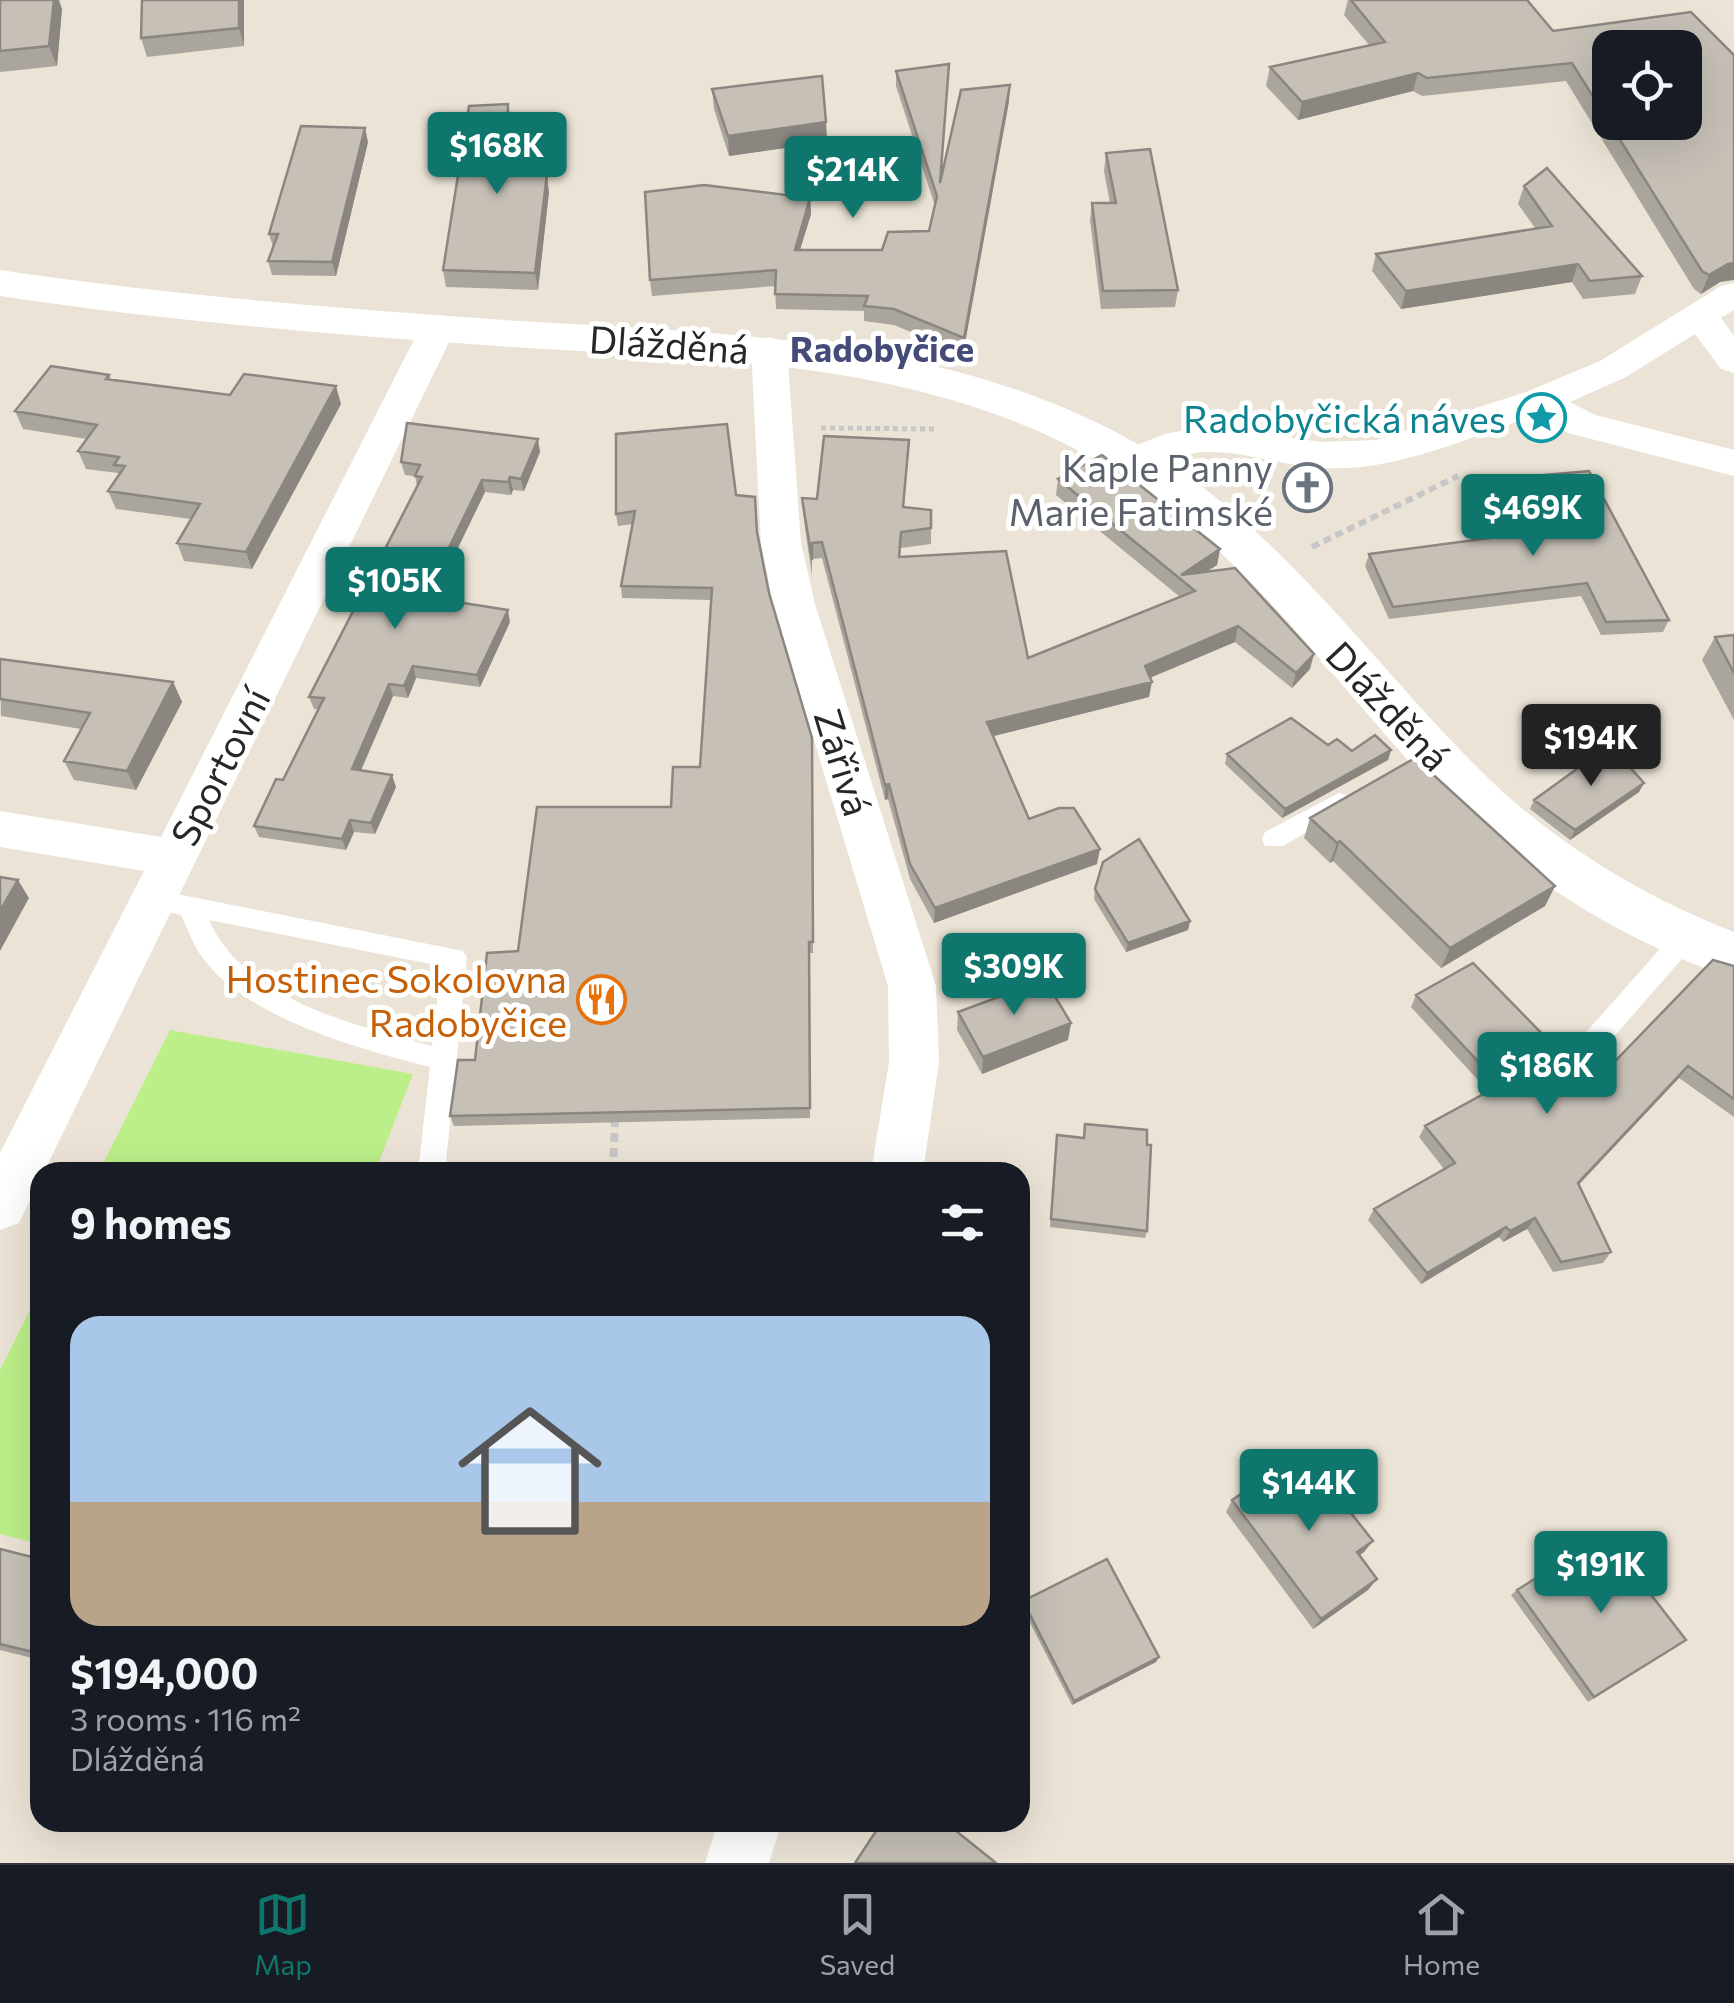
<!DOCTYPE html>
<html lang="en">
<head>
<meta charset="utf-8">
<style>
	:root { --surface:#171b24; --page:#242831; --text:#f1f3f6; --muted:#9ea1a6; --line:#363941; --accent:#0f766e }
	body { margin:0; font-family:Commissioner,sans-serif; background:var(--page); color:var(--text); height:100vh; display:flex; flex-direction:column; font-size:38px; white-space:nowrap }
	* { box-sizing:border-box; margin:0 }
	p { font-size:32px; color:var(--muted) }
	.icon { flex:none; width:55px; height:55px; fill:none; stroke:currentColor; stroke-width:2; stroke-linecap:round; stroke-linejoin:round }
	.map { position:relative; flex:1; overflow:hidden }
	.sheet { position:absolute; left:30px; top:1162px; width:1000px; height:670px; display:flex; flex-direction:column; background:var(--surface); border-radius:30px; box-shadow:0 10px 40px #0002 }
	.sheet>* { flex:none }
	.fabs { position:absolute; left:1592px; top:30px; display:grid; gap:20px }
	.fabs a { display:grid; place-items:center; width:110px; height:110px; border-radius:20px; background:var(--surface); box-shadow:0 10px 40px #0002; font-size:50px }
	.price { position:absolute; translate:-50% -85px; padding:0 22px; border-radius:10px; background:var(--accent); color:#fff; font-size:32px; line-height:65px; filter:drop-shadow(0 2px 5px #0008) }
	.price::after { content:''; position:absolute; left:50%; top:60px; width:30px; height:22px; margin-left:-15px; background:inherit; clip-path:polygon(0 0,100% 0,50% 100%) }
	.price.on { background:#222; color:#fff }
	ul { padding:0; list-style:none }
	li { display:grid; align-content:center; gap:20px; height:530px; padding:0 40px }
	li span { display:grid; place-items:center; height:310px; border-radius:30px; color:#555 }
	li>.icon { margin-inline-start:auto }
	span .icon { width:180px; height:180px; fill:#fffc; stroke-width:1 }
	li b { font-size:42px }
	h2 { display:flex; justify-content:space-between; align-items:center; height:120px; padding:0 40px; font-size:42px }
	.tab-bar { display:flex; justify-content:space-around; align-items:center; height:140px; border-top:2px solid var(--line); background:var(--surface); font-size:28px; color:var(--muted) }
	.tab-bar a { display:grid; justify-items:center; gap:5px }
	.tab-bar .on { color:var(--accent) }
	.map>svg:first-child { display:block }
	.pitch { fill:#bcef89 }
	.lines { fill:none; stroke-linecap:round; stroke-linejoin:round }
	.path-far2 { stroke:#c7c7c7; stroke-width:5; stroke-dasharray:5 4; stroke-linecap:butt }
	.path-far1 { stroke:#c7c7c7; stroke-width:6; stroke-dasharray:8 5; stroke-linecap:butt }
	.path { stroke:#c7c7c7; stroke-width:8; stroke-dasharray:9 6; stroke-linecap:butt }
	.lane { fill:#fff; fill-rule:evenodd }
	.street { fill:#fff; fill-rule:evenodd }
	.secondary { fill:#fff; fill-rule:evenodd }
	.wall { fill:#aaa59d }
	.shaded-wall { fill:#8b8680 }
	.building { fill:#c6c0b7; stroke:#8b8680; stroke-width:2.5; fill-rule:evenodd }
	.labels { text-anchor:middle; dominant-baseline:central; stroke-width:10; stroke-linejoin:round; paint-order:stroke }
	.far-quarter-label { font-size:35px; font-weight:bold; fill:#454b79; stroke:#fff }
	.street-label { font-size:38px; fill:#272727; stroke:#fff }
	.culture-label { font-size:38px; fill:#0d838f; stroke:#fff; text-anchor:end }
	.worship-label { font-size:38px; fill:#5b616d; stroke:#fff; text-anchor:end }
	.food-label { font-size:38px; fill:#c56008; stroke:#fff; text-anchor:end }
</style>
</head>
<body>
<div class="map">
<svg width="1734" height="1863" viewBox="0 0 1734 1863">
	<rect width="100%" height="100%" fill="#ebe4d6"/>
	<path class="pitch" d="M 170,1030 L 413,1074 L 375,1172 L 99,1172 Z
		M 40,1290 L 40,1544 L 0,1534 L 0,1370 Z"/>
	<g class="lines">
		<path class="path-far2" d="M 821,428 L 938,429"/>
		<path class="path-far1" d="M 1312,547 L 1458,476"/>
		<path class="path" d="M 613,1172 L 615,1122"/>
		<path class="lane" d="M 1339,793 L 1347,795 L 1351,802 L 1347,809 L 1283,846 L 1265,846 L 1262,839 L 1265,832 Z
			M 152,889 L 463,951 L 467,958 L 445,1172 L 418,1172 L 430,1067 C 359,1049 246,1018 202,957 C 193,945 188,929 181,915 L 143,906 L 140,899 L 143,892 ZM 209,920 L 441,966 L 432,1046 C 356,1026 243,999 209,920 Z
			M 1685,928 L 1694,931 L 1698,938 L 1694,945 L 1583,1072 L 1574,1075 L 1565,1072 L 1561,1064 L 1565,1056 L 1676,931 Z"/>
		<path class="street" d="M 1734,283 L 1734,310 L 1721,318 L 1734,336 L 1734,373 L 1721,369 L 1695,334 L 1626,377 L 1570,402 L 1595,415 L 1734,450 L 1734,476 L 1568,433 L 1536,415 C 1467,438 1395,472 1321,468 C 1283,466 1245,451 1207,452 C 1176,452 1150,479 1119,470 L 1114,461 L 1119,452 L 1165,434 L 1208,426 L 1321,442 L 1377,440 L 1526,392 L 1600,361 L 1721,286 Z
			M 439,315 L 452,318 L 457,326 L 19,1223 L 0,1230 L 0,1153 L 144,871 L 0,847 L 0,811 L 161,837 L 421,326 L 426,318 Z
			M 769,337 L 782,341 L 787,349 L 801,543 L 815,604 L 936,986 L 939,1062 L 923,1172 L 871,1172 L 889,1062 L 888,986 L 773,604 L 761,543 L 751,349 L 756,341 Z
			M 718,1822 L 782,1822 L 769,1863 L 705,1863 Z"/>
		<path class="secondary" d="M 0,270 C 167,295 335,308 504,320 C 723,334 950,334 1146,449 C 1285,531 1374,667 1488,778 C 1558,845 1644,897 1734,932 L 1734,979 C 1629,943 1531,885 1452,807 C 1340,694 1253,554 1113,470 C 927,357 708,360 497,346 C 330,334 165,321 0,296 Z"/>
	</g>
	<path class="wall" d="M 0,0 L 62,9 L 57,66 L 0,72 Z
		M 142,0 L 244,0 L 244,46 L 147,57 L 141,38 Z
		M 1348,0 L 1553,31 L 1720,282 L 1701,294 L 1694,289 L 1566,81 L 1422,96 L 1413,91 L 1298,120 L 1266,86 L 1270,67 L 1369,45 L 1344,15 Z
		M 896,71 L 941,180 L 1009,101 L 963,354 L 894,325 L 864,321 L 864,311 L 776,309 L 775,286 L 652,296 L 650,280 L 810,198 L 811,214 L 800,250 L 882,250 L 929,231 L 935,206 L 896,86 Z
		M 712,89 L 826,122 L 827,142 L 729,156 L 714,109 Z
		M 508,104 L 511,121 L 511,138 L 549,192 L 538,290 L 446,287 L 443,270 Z
		M 368,142 L 336,276 L 272,275 L 268,261 L 273,247 L 269,234 Z
		M 1106,153 L 1178,290 L 1175,307 L 1101,309 L 1090,220 L 1092,203 L 1110,203 L 1104,171 Z
		M 1524,186 L 1642,276 L 1635,294 L 1583,299 L 1572,282 L 1401,309 L 1372,271 L 1376,254 L 1535,228 L 1518,204 Z
		M 109,375 L 112,380 L 230,395 L 341,404 L 252,569 L 184,561 L 177,543 L 191,519 L 116,509 L 108,491 L 119,475 L 118,473 L 86,469 L 78,451 L 87,439 L 23,429 L 15,411 Z
		M 909,440 L 904,507 L 931,510 L 931,544 L 901,548 L 900,557 L 1028,658 L 1180,597 L 1056,495 L 1058,479 L 1220,549 L 1217,565 L 1207,571 L 1310,669 L 1292,688 L 1235,642 L 1150,678 L 1149,697 L 993,736 L 1029,819 L 1097,864 L 934,923 L 910,879 L 888,799 L 885,800 L 822,558 L 812,559 L 812,576 L 803,514 L 802,498 L 817,499 Z
		M 540,452 L 524,491 L 513,490 L 511,495 L 485,492 L 434,598 L 510,622 L 480,687 L 416,678 L 408,698 L 393,696 L 361,771 L 396,787 L 375,834 L 354,832 L 346,850 L 259,837 L 254,826 L 283,780 L 318,709 L 314,709 L 309,697 L 417,486 L 415,476 L 405,475 L 401,462 Z
		M 1532,476 L 1669,620 L 1663,632 L 1601,635 L 1581,596 L 1389,619 L 1365,566 L 1369,554 L 1549,531 L 1528,488 Z
		M 736,495 L 757,533 L 769,593 L 812,738 L 813,953 L 809,953 L 810,1118 L 454,1126 L 450,1116 L 475,1060 L 518,951 L 671,807 L 700,767 L 712,600 L 622,598 L 621,586 L 633,524 L 618,526 L 616,514 Z
		M 1734,635 L 1734,720 L 1702,660 L 1715,637 Z
		M 0,659 L 173,682 L 182,702 L 136,790 L 74,780 L 64,761 L 81,729 L 1,716 Z
		M 1328,745 L 1352,751 L 1391,750 L 1388,760 L 1282,818 L 1225,764 L 1227,754 Z
		M 1644,783 L 1639,792 L 1570,840 L 1530,809 L 1534,800 Z
		M 1310,818 L 1555,886 L 1545,906 L 1441,968 L 1333,861 L 1330,863 L 1304,838 Z
		M 1095,889 L 1190,921 L 1188,930 L 1126,952 L 1094,899 Z
		M 1734,966 L 1734,1117 L 1679,1078 L 1578,1185 L 1611,1252 L 1603,1263 L 1553,1272 L 1527,1229 L 1503,1242 L 1499,1237 L 1421,1284 L 1368,1220 L 1374,1209 L 1444,1169 L 1419,1137 L 1425,1126 L 1488,1091 L 1411,1007 L 1416,995 L 1592,1085 Z
		M 958,1012 L 1071,1023 L 1068,1040 L 982,1074 L 957,1030 Z
		M 1085,1124 L 1147,1231 L 1145,1238 L 1050,1227 L 1057,1135 L 1083,1138 Z
		M 1232,1500 L 1373,1541 L 1359,1556 L 1368,1590 L 1313,1629 L 1226,1512 Z
		M 0,1549 L 40,1559 L 40,1660 L 0,1650 Z
		M 1517,1590 L 1686,1640 L 1588,1702 L 1511,1595 Z
		M 1023,1601 L 1156,1662 L 1072,1705 L 1022,1607 Z"/>
	<path class="shaded-wall" d="M 54,0 L 59,0 L 62,9 L 57,66 L 49,46 Z
		M 239,0 L 244,0 L 244,46 L 239,28 Z
		M 1418,73 L 1413,91 L 1298,120 L 1302,102 Z
		M 1010,85 L 1009,101 L 963,354 L 964,338 Z
		M 508,104 L 511,121 L 510,156 L 507,138 Z
		M 826,122 L 827,142 L 729,156 L 728,136 Z
		M 365,128 L 368,142 L 336,276 L 332,262 Z
		M 542,137 L 549,192 L 538,290 L 535,273 Z
		M 810,198 L 811,214 L 795,266 L 795,250 Z
		M 1734,263 L 1734,280 L 1720,282 L 1701,294 L 1709,275 L 1728,264 Z
		M 1578,264 L 1572,282 L 1401,309 L 1406,291 Z
		M 336,386 L 341,404 L 252,569 L 246,552 Z
		M 538,439 L 540,452 L 524,491 L 521,479 Z
		M 510,477 L 513,490 L 511,495 L 508,482 Z
		M 482,480 L 485,492 L 428,609 L 425,597 Z
		M 1220,549 L 1217,565 L 1187,584 L 1181,575 Z
		M 508,610 L 510,622 L 480,687 L 477,675 Z
		M 1238,626 L 1235,642 L 1142,681 L 1145,666 Z
		M 1314,654 L 1310,669 L 1292,688 L 1296,673 Z
		M 413,666 L 416,678 L 408,698 L 404,686 Z
		M 173,682 L 182,702 L 136,790 L 127,771 Z
		M 1152,682 L 1149,697 L 986,738 L 987,722 Z
		M 389,684 L 393,696 L 356,781 L 352,769 Z
		M 1391,750 L 1388,760 L 1282,818 L 1285,809 Z
		M 392,775 L 396,787 L 375,834 L 371,823 Z
		M 1644,783 L 1639,792 L 1570,840 L 1575,830 Z
		M 889,784 L 888,799 L 885,800 L 885,785 Z
		M 350,820 L 354,832 L 346,850 L 342,839 Z
		M 1340,841 L 1333,861 L 1330,863 L 1337,843 Z
		M 1100,849 L 1097,864 L 934,923 L 935,908 Z
		M 18,880 L 29,898 L 0,951 L 0,911 Z
		M 1555,886 L 1545,906 L 1441,968 L 1450,948 Z
		M 1190,921 L 1188,930 L 1126,952 L 1128,943 Z
		M 1071,1023 L 1068,1040 L 982,1074 L 983,1057 Z
		M 1688,1066 L 1679,1078 L 1570,1194 L 1578,1183 Z
		M 1535,1218 L 1527,1229 L 1503,1242 L 1510,1231 Z
		M 1506,1227 L 1499,1237 L 1421,1284 L 1427,1273 Z
		M 1373,1541 L 1364,1552 L 1348,1564 L 1357,1552 Z
		M 1377,1579 L 1368,1590 L 1313,1629 L 1321,1619 Z
		M 1159,1657 L 1156,1662 L 1072,1705 L 1074,1701 Z"/>
	<path class="building" d="M 0,0 L 54,0 L 49,46 L 0,51 Z
		M 142,0 L 239,0 L 239,28 L 141,38 Z
		M 1351,0 L 1527,0 L 1553,31 L 1691,12 L 1734,55 L 1734,263 L 1728,264 L 1709,275 L 1702,271 L 1572,63 L 1427,78 L 1418,73 L 1302,102 L 1270,67 L 1385,42 ZM 1610,48 L 1685,48 L 1685,122 L 1610,122 Z
		M 949,64 L 940,183 L 961,90 L 1010,85 L 964,338 L 894,309 L 864,306 L 868,296 L 775,294 L 776,270 L 650,280 L 645,192 L 704,185 L 810,198 L 795,250 L 882,250 L 888,232 L 929,231 L 937,196 L 896,71 Z
		M 822,76 L 826,122 L 728,136 L 712,89 Z
		M 508,104 L 507,138 L 542,137 L 547,174 L 535,273 L 443,270 L 469,106 Z
		M 301,126 L 365,128 L 332,262 L 268,261 L 278,234 L 269,234 Z
		M 1150,149 L 1178,290 L 1103,291 L 1092,203 L 1116,203 L 1106,153 Z
		M 1547,168 L 1642,276 L 1590,281 L 1578,264 L 1406,291 L 1376,254 L 1552,226 L 1524,186 Z
		M 51,366 L 109,375 L 106,379 L 230,395 L 244,374 L 336,386 L 246,552 L 177,543 L 200,504 L 108,491 L 125,466 L 114,465 L 119,457 L 78,451 L 97,425 L 15,411 Z
		M 407,423 L 538,439 L 521,479 L 510,477 L 508,482 L 482,480 L 425,597 L 508,610 L 477,675 L 413,666 L 404,686 L 389,684 L 352,769 L 392,775 L 371,823 L 350,820 L 342,839 L 254,826 L 276,779 L 283,780 L 324,698 L 309,697 L 422,477 L 415,476 L 420,465 L 401,462 Z
		M 727,424 L 736,495 L 755,497 L 757,532 L 769,593 L 812,738 L 813,942 L 809,942 L 810,1108 L 450,1116 L 458,1060 L 475,1060 L 487,953 L 518,951 L 537,807 L 671,807 L 673,767 L 700,767 L 712,588 L 621,586 L 635,511 L 616,514 L 616,434 Z
		M 824,436 L 909,440 L 903,507 L 931,510 L 931,528 L 901,532 L 899,557 L 1006,551 L 1028,658 L 1195,591 L 1058,479 L 1102,455 L 1220,549 L 1181,575 L 1235,568 L 1314,654 L 1296,673 L 1238,626 L 1145,666 L 1152,682 L 987,722 L 1029,819 L 1059,808 L 1074,808 L 1100,849 L 935,908 L 910,864 L 889,784 L 885,785 L 822,542 L 812,543 L 812,560 L 802,498 L 817,499 Z
		M 1589,471 L 1669,620 L 1606,622 L 1587,583 L 1393,607 L 1369,554 L 1559,529 L 1532,476 Z
		M 1734,635 L 1734,673 L 1715,637 Z
		M 0,659 L 173,682 L 127,771 L 64,761 L 90,713 L 0,699 Z
		M 1291,718 L 1328,745 L 1337,739 L 1352,751 L 1375,735 L 1391,750 L 1285,809 L 1227,754 Z
		M 1610,745 L 1644,783 L 1575,830 L 1534,800 Z
		M 1415,758 L 1555,886 L 1450,948 L 1340,841 L 1337,843 L 1310,818 Z
		M 1139,839 L 1190,921 L 1128,943 L 1095,889 L 1103,862 Z
		M 0,877 L 18,880 L 0,911 Z
		M 1713,960 L 1734,966 L 1734,1099 L 1688,1066 L 1578,1183 L 1611,1252 L 1561,1262 L 1535,1218 L 1510,1231 L 1506,1227 L 1427,1273 L 1374,1209 L 1455,1163 L 1425,1126 L 1500,1085 L 1416,995 L 1473,963 L 1592,1085 Z
		M 1045,980 L 1071,1023 L 983,1057 L 958,1012 Z
		M 1085,1124 L 1147,1130 L 1147,1145 L 1151,1145 L 1147,1231 L 1051,1219 L 1057,1135 L 1084,1138 Z
		M 1303,1452 L 1373,1541 L 1357,1552 L 1377,1579 L 1321,1619 L 1232,1500 Z
		M 1605,1535 L 1686,1640 L 1594,1697 L 1517,1590 Z
		M 0,1549 L 40,1559 L 40,1647 L 37,1653 L 0,1644 Z
		M 1107,1559 L 1159,1657 L 1074,1701 L 1023,1601 Z
		M 882,1822 L 945,1822 L 996,1863 L 855,1863 Z"/>
	<defs>
		<symbol id="sight-ring" viewBox="-11 -11 22 22"><circle r="9.5" fill="#fff" stroke="#0f9aa8" stroke-width="1.5"/><path d="M0-6L1.8-2.2L6-1.7L2.9 1.2L3.7 5.4L0 3.3L-3.7 5.4L-2.9 1.2L-6-1.7L-1.8-2.2Z" fill="#0f9aa8"/></symbol>
		<symbol id="church-ring" viewBox="-11 -11 22 22"><circle r="9.5" fill="#fff" stroke="#6b7280" stroke-width="1.5"/><path d="M-1.2-6h2.4v3.5h3.3v2.4h-3.3V6h-2.4V-.1h-3.3v-2.4h3.3Z" fill="#6b7280"/></symbol>
		<symbol id="restaurant-ring" viewBox="-11 -11 22 22"><circle r="9.5" fill="#fff" stroke="#e8710a" stroke-width="1.5"/><path d="M-5-6h1v4h1v-4h1v4h1v-4h1v5L-1.5 .5V6h-2V.5L-5-1ZM5-6V6H3V1.5H1.5Q1.5-4 5-6Z" fill="#e8710a"/></symbol>
	</defs>
	<g fill-rule="evenodd">
		<use href="#sight-ring" x="1514" y="390" width="55" height="55"/>
		<use href="#church-ring" x="1280" y="460" width="55" height="55"/>
		<use href="#restaurant-ring" x="574" y="972" width="55" height="55"/>
	</g>
	<g class="labels">
		<g class="far-quarter-label">
			<text x="882" y="347">Radobyčice</text>
		</g>
		<g class="street-label">
			<text transform="translate(669 343) rotate(4)">Dlážděná</text>
			<text transform="translate(1389 705) rotate(47)">Dlážděná</text>
			<text transform="translate(844 762) rotate(73)">Zářivá</text>
			<text transform="translate(219 766) rotate(-63)">Sportovní</text>
		</g>
		<g class="culture-label">
			<text x="1506" y="417">Radobyčická náves</text>
		</g>
		<g class="worship-label">
			<text x="1273" y="466">Kaple Panny<tspan x="1273" dy="44">Marie Fatimské</tspan></text>
		</g>
		<g class="food-label">
			<text x="567" y="977">Hostinec Sokolovna<tspan x="567" dy="44">Radobyčice</tspan></text>
		</g>
	</g>
</svg>
<div class="fabs">
<a><svg class="icon" aria-label="locate" viewBox="0 0 24 24"><circle cx="12" cy="12" r="6"/><path d="M12 2v4M12 18v4M2 12h4M18 12h4"/></svg></a>
</div>
<b class="price" style="left:497px;top:197px">$168K</b>
<b class="price" style="left:853px;top:221px">$214K</b>
<b class="price" style="left:1533px;top:559px">$469K</b>
<b class="price" style="left:395px;top:632px">$105K</b>
<b class="price on" style="left:1591px;top:789px">$194K</b>
<b class="price" style="left:1014px;top:1018px">$309K</b>
<b class="price" style="left:1547px;top:1117px">$186K</b>
<b class="price" style="left:1309px;top:1534px">$144K</b>
<b class="price" style="left:1601px;top:1616px">$191K</b>
<section class="sheet">
<h2>9 homes<svg class="icon" aria-label="filters" viewBox="0 0 24 24"><path d="M4 7h16M4 17h16"/><circle cx="9" cy="7" r="2"/><circle cx="15" cy="17" r="2"/></svg></h2>
<ul>
<li><span style="background:linear-gradient(#a9c7e8 60%,#b9a48a 0)"><svg class="icon" aria-label="home" viewBox="0 0 24 24"><path d="M3 11l9-7 9 7M6 9v11h12V9"/></svg></span><div><b>$194,000</b><p>3 rooms · 116 m²</p><p>Dlážděná</p></div></li>
</ul>
</section>
</div>
<nav class="tab-bar">
<a class="on"><svg class="icon" aria-label="map" viewBox="0 0 24 24"><path d="M3 6l6-2 6 2 6-2v14l-6 2-6-2-6 2zM9 4v14M15 6v14"/></svg>Map</a>
<a><svg class="icon" aria-label="saved" viewBox="0 0 24 24"><path d="M7 4h10v16l-5-4-5 4z"/></svg>Saved</a>
<a><svg class="icon" aria-label="home" viewBox="0 0 24 24"><path d="M3 11l9-7 9 7M6 9v11h12V9"/></svg>Home</a>
</nav>
</body>
</html>
